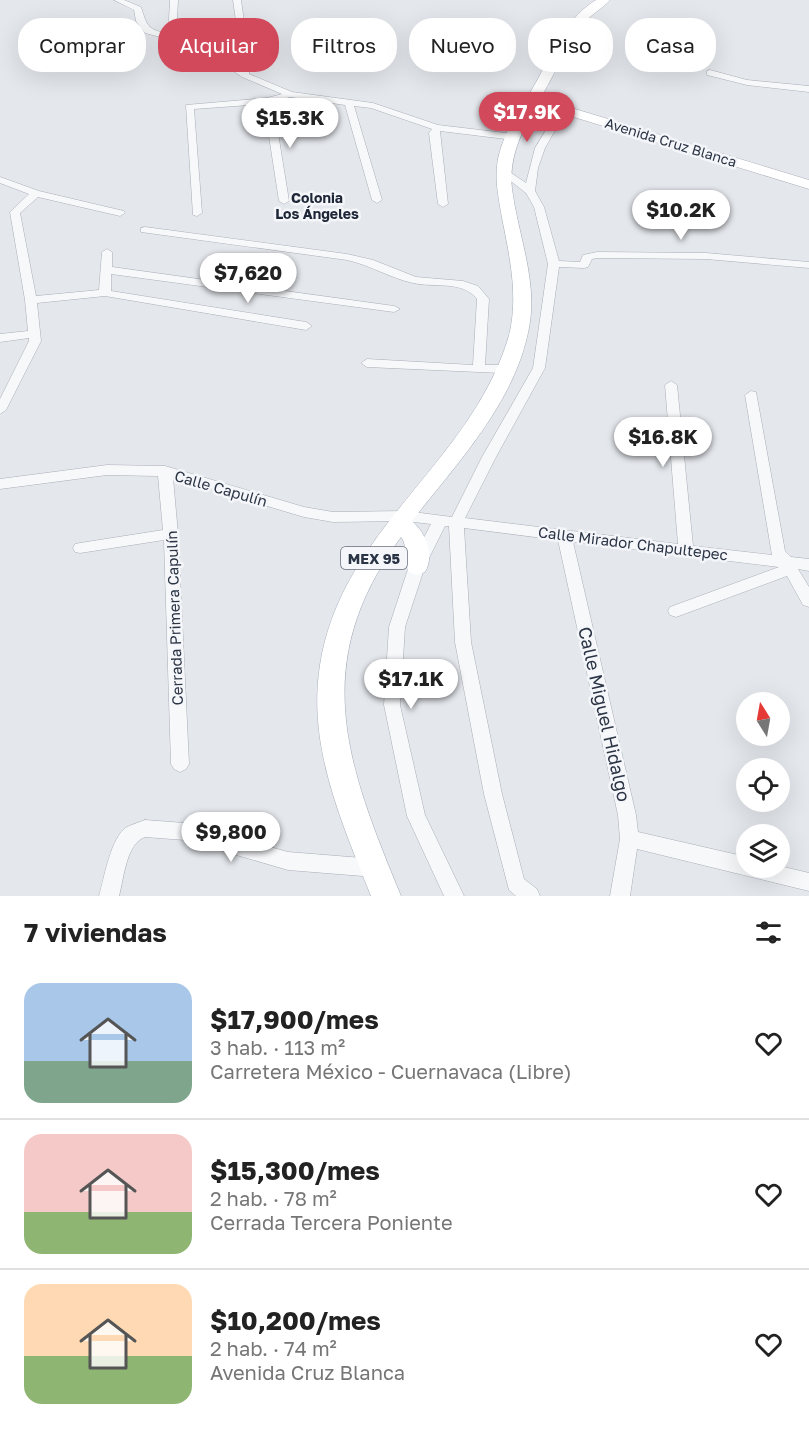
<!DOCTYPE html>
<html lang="es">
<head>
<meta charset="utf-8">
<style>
	:root { --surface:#fff; --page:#f6f6f6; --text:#222; --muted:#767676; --line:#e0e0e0; --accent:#d1495b }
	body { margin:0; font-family:"Golos Text",sans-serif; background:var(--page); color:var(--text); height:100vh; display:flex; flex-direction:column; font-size:22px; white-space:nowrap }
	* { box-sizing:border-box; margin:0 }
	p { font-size:20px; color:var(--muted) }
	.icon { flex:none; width:33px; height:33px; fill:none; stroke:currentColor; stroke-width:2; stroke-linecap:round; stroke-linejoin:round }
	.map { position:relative; height:896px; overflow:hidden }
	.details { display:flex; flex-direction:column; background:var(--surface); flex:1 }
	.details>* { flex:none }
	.guide { position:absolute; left:18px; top:18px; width:774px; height:54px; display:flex; gap:12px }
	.needle { width:39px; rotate:349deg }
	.fabs { position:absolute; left:736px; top:692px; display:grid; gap:12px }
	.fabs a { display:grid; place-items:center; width:54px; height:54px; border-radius:50%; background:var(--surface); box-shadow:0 6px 24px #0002; font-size:30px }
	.price { position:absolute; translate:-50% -51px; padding:0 14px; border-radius:21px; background:#fff; color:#222; font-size:20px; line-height:39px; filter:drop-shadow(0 2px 3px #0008) }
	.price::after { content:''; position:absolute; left:50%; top:36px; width:18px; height:14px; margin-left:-9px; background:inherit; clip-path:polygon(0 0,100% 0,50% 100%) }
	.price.active { background:var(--accent); color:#fff }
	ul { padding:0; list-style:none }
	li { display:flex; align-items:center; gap:18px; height:150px; padding:0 24px }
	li+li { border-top:2px solid var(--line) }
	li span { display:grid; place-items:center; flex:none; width:168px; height:120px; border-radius:18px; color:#555 }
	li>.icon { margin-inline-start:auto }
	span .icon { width:72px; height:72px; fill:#fffc; stroke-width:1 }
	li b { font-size:26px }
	h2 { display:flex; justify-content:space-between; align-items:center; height:72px; padding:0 24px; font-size:26px }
	.tag { padding:0 21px; border-radius:24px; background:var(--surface); box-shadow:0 6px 24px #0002; font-size:21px; line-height:54px }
	.tag.active { background:var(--accent); color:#fff }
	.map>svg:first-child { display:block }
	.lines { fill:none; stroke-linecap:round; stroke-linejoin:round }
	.minor-casing { stroke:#a9aeb7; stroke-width:1 }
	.secondary-casing { stroke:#a9aeb7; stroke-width:1 }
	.primary-casing { stroke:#a3abb8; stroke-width:1 }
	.minor { fill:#f7f8fa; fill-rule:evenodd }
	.secondary { fill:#fff; fill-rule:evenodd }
	.primary { fill:#fff; fill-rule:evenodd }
	.labels { text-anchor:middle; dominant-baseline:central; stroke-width:5; stroke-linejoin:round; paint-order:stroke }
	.far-street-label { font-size:14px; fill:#2b3445; stroke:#f4f6f9 }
	.far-neighbourhood-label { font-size:14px; font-weight:bold; fill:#1d2536; stroke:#f4f6f9 }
	.shield { fill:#f4f6f9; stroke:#676e7b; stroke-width:1.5 }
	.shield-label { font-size:14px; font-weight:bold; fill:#2b3445 }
	.street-label { font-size:15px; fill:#2b3445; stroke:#f4f6f9 }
	.near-street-label { font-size:18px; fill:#2b3445; stroke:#f4f6f9 }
</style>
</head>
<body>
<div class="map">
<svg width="809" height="896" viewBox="0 0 809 896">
	<rect width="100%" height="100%" fill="#e4e7ec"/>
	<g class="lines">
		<defs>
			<path id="minor" d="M 114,0 L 124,0 L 141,7 C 148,30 149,29 172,35 L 169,20 L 170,0 L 178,0 L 177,20 L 181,37 L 204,43 L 241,69 L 243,34 L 236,21 L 233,0 L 241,0 L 244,21 L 251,34 L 249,74 L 292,92 L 373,103 L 438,125 L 514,134 L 519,137 L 514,140 L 440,131 L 448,204 L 443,207 L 438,204 L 429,133 L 432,129 L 371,108 L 354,106 L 382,200 L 377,203 L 372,200 L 345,105 L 290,97 L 273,102 L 289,201 L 284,204 L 279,201 L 264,104 L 194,109 L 202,213 L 197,216 L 193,215 L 186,105 L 267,98 L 282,94 L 242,77 L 198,47 L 145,33 L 136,21 L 134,10 Z
				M 710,70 L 747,80 L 809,86 L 809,92 L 747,85 L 707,75 L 707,71 Z
				M 560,107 L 567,109 L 545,148 L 538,168 L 535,191 L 544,207 L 559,261 L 580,262 L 583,255 L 597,252 L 706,253 L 809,262 L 809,268 L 706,259 L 597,258 L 592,259 L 588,267 L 584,268 L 559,267 L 545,368 L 496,457 L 465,518 L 678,544 L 665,385 L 671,381 L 677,385 L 693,546 L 772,555 L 745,395 L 751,391 L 756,392 L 785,551 L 791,557 L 809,559 L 809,571 L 798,569 L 809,587 L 809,607 L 803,605 L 787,576 L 676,617 L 670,615 L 668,611 L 670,607 L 779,567 L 573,542 L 636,815 L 638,832 L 747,857 L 747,867 L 780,866 L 809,873 L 809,891 L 637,849 L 630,896 L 610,896 L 620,839 L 618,815 L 558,540 L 464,528 L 471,642 L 502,794 L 524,879 L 537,889 L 540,896 L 516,896 L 509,890 L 484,794 L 455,642 L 449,526 L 445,526 L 425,566 L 405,627 L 400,705 L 425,815 L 464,896 L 444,896 L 407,816 L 384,705 L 389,627 L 409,566 L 431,524 L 405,521 L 333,522 L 304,517 L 173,478 L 178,534 L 189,764 L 186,769 L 180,772 L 174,769 L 171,764 L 164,540 L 80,553 L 75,552 L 73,548 L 75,544 L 80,543 L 163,530 L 158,476 L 107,475 L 0,489 L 0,479 L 107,465 L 165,466 L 304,507 L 333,512 L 405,511 L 452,517 L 482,457 L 533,368 L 548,264 L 534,207 L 526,193 L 499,172 L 507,170 L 526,183 L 535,148 Z
				M 0,177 L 39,191 L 124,211 L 125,213 L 120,216 L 38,197 L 20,213 L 36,296 L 99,290 L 102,252 L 107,249 L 112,252 L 112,267 L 394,306 L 400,309 L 394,312 L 111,274 L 111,291 L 306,322 L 312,326 L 306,330 L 105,296 L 37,303 L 41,341 L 6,410 L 0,414 L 0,399 L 29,341 L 29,338 L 0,342 L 0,334 L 28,331 L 25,300 L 10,212 L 29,194 L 0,183 Z
				M 145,227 L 347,254 L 373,260 L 416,277 L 463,281 L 478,286 L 489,299 L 485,365 L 500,365 L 509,362 L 515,366 L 501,373 L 367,367 L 361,363 L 367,359 L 473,365 L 477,299 C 462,280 435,288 413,283 C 390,278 370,265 347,260 L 141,232 L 141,228 Z
				M 145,820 L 185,823 L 288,852 L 375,859 L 382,862 L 385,868 L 382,874 L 375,877 L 288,870 L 185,840 L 145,837 C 126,844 124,878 119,896 L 99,896 C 104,879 111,836 127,827 C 133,824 140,822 145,820 Z"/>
			<path id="secondary" d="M 532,96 L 809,180 L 809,189 L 528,103 L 526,100 L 528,97 Z"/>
			<path id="primary" d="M 596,0 L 610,0 C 602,9 591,14 583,24 C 569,40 561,61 551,79 C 533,114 507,147 512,189 C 518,235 538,281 529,328 C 515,403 457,463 412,521 C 426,533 435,555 425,572 L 417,575 L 409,572 C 402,561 409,547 401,537 C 307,664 347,765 401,896 L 371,896 C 342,823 307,746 320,665 C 341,530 467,466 507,342 C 520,302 510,258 502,218 C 499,199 494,179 498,159 C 504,128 526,102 540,75 C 555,47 568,17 596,0 Z"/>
		</defs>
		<use href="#minor" class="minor-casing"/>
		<use href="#secondary" class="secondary-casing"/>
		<use href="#primary" class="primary-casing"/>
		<use href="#minor" class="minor"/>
		<use href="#secondary" class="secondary"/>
		<use href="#primary" class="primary"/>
	</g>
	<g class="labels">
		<g class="far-street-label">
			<text transform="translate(671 142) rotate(17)">Avenida Cruz Blanca</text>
		</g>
		<g class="far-neighbourhood-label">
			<text x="317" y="197">Colonia<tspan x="317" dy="16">Los Ángeles</tspan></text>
		</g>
		<rect class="shield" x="341" y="547" width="66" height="22" rx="4.5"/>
		<g class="shield-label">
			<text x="374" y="558">MEX 95</text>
		</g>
		<g class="street-label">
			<text transform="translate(221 488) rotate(16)">Calle Capulín</text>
			<text transform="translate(633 543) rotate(7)">Calle Mirador Chapultepec</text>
			<text transform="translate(174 618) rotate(-92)">Cerrada Primera Capulín</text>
		</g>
		<g class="near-street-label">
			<text transform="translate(605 714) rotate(77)">Calle Miguel Hidalgo</text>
		</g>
	</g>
</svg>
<div class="fabs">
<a><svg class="needle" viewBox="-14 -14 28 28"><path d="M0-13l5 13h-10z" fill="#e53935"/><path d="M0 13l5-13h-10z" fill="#767676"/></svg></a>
<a><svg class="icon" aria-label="locate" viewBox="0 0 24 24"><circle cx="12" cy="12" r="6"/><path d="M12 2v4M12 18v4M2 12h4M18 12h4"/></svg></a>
<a><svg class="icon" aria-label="layers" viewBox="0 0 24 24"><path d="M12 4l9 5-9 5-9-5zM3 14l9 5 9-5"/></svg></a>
</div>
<b class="price active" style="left:527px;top:143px">$17.9K</b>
<b class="price" style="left:290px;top:149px">$15.3K</b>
<b class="price" style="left:681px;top:241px">$10.2K</b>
<b class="price" style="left:248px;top:304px">$7,620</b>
<b class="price" style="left:663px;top:468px">$16.8K</b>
<b class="price" style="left:411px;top:710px">$17.1K</b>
<b class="price" style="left:231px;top:863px">$9,800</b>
<div class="guide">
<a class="tag">Comprar</a>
<a class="tag active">Alquilar</a>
<a class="tag">Filtros</a>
<a class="tag">Nuevo</a>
<a class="tag">Piso</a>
<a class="tag">Casa</a>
</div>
</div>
<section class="details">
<h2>7 viviendas<svg class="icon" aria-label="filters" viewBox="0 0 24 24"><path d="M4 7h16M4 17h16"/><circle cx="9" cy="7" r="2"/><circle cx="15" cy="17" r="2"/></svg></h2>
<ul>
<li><span style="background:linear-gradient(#a9c7e8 65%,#7fa58c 0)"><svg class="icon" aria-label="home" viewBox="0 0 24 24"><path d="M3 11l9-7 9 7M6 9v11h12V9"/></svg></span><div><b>$17,900/mes</b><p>3 hab. · 113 m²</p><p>Carretera México - Cuernavaca (Libre)</p></div><svg class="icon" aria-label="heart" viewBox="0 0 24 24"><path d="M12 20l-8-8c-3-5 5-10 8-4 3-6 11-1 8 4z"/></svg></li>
<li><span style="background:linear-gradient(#f6c9c9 65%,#8fb573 0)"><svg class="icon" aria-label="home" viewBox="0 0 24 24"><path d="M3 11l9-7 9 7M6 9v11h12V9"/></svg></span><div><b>$15,300/mes</b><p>2 hab. · 78 m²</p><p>Cerrada Tercera Poniente</p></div><svg class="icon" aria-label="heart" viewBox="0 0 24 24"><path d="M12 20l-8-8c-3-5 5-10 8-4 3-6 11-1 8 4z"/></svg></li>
<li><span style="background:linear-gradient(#ffd9b3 60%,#8fb573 0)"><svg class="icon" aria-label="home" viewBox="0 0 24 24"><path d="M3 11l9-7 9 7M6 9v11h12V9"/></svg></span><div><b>$10,200/mes</b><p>2 hab. · 74 m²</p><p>Avenida Cruz Blanca</p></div><svg class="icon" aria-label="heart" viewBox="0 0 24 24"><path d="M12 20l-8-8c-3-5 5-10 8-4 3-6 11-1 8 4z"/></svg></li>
</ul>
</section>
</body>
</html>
